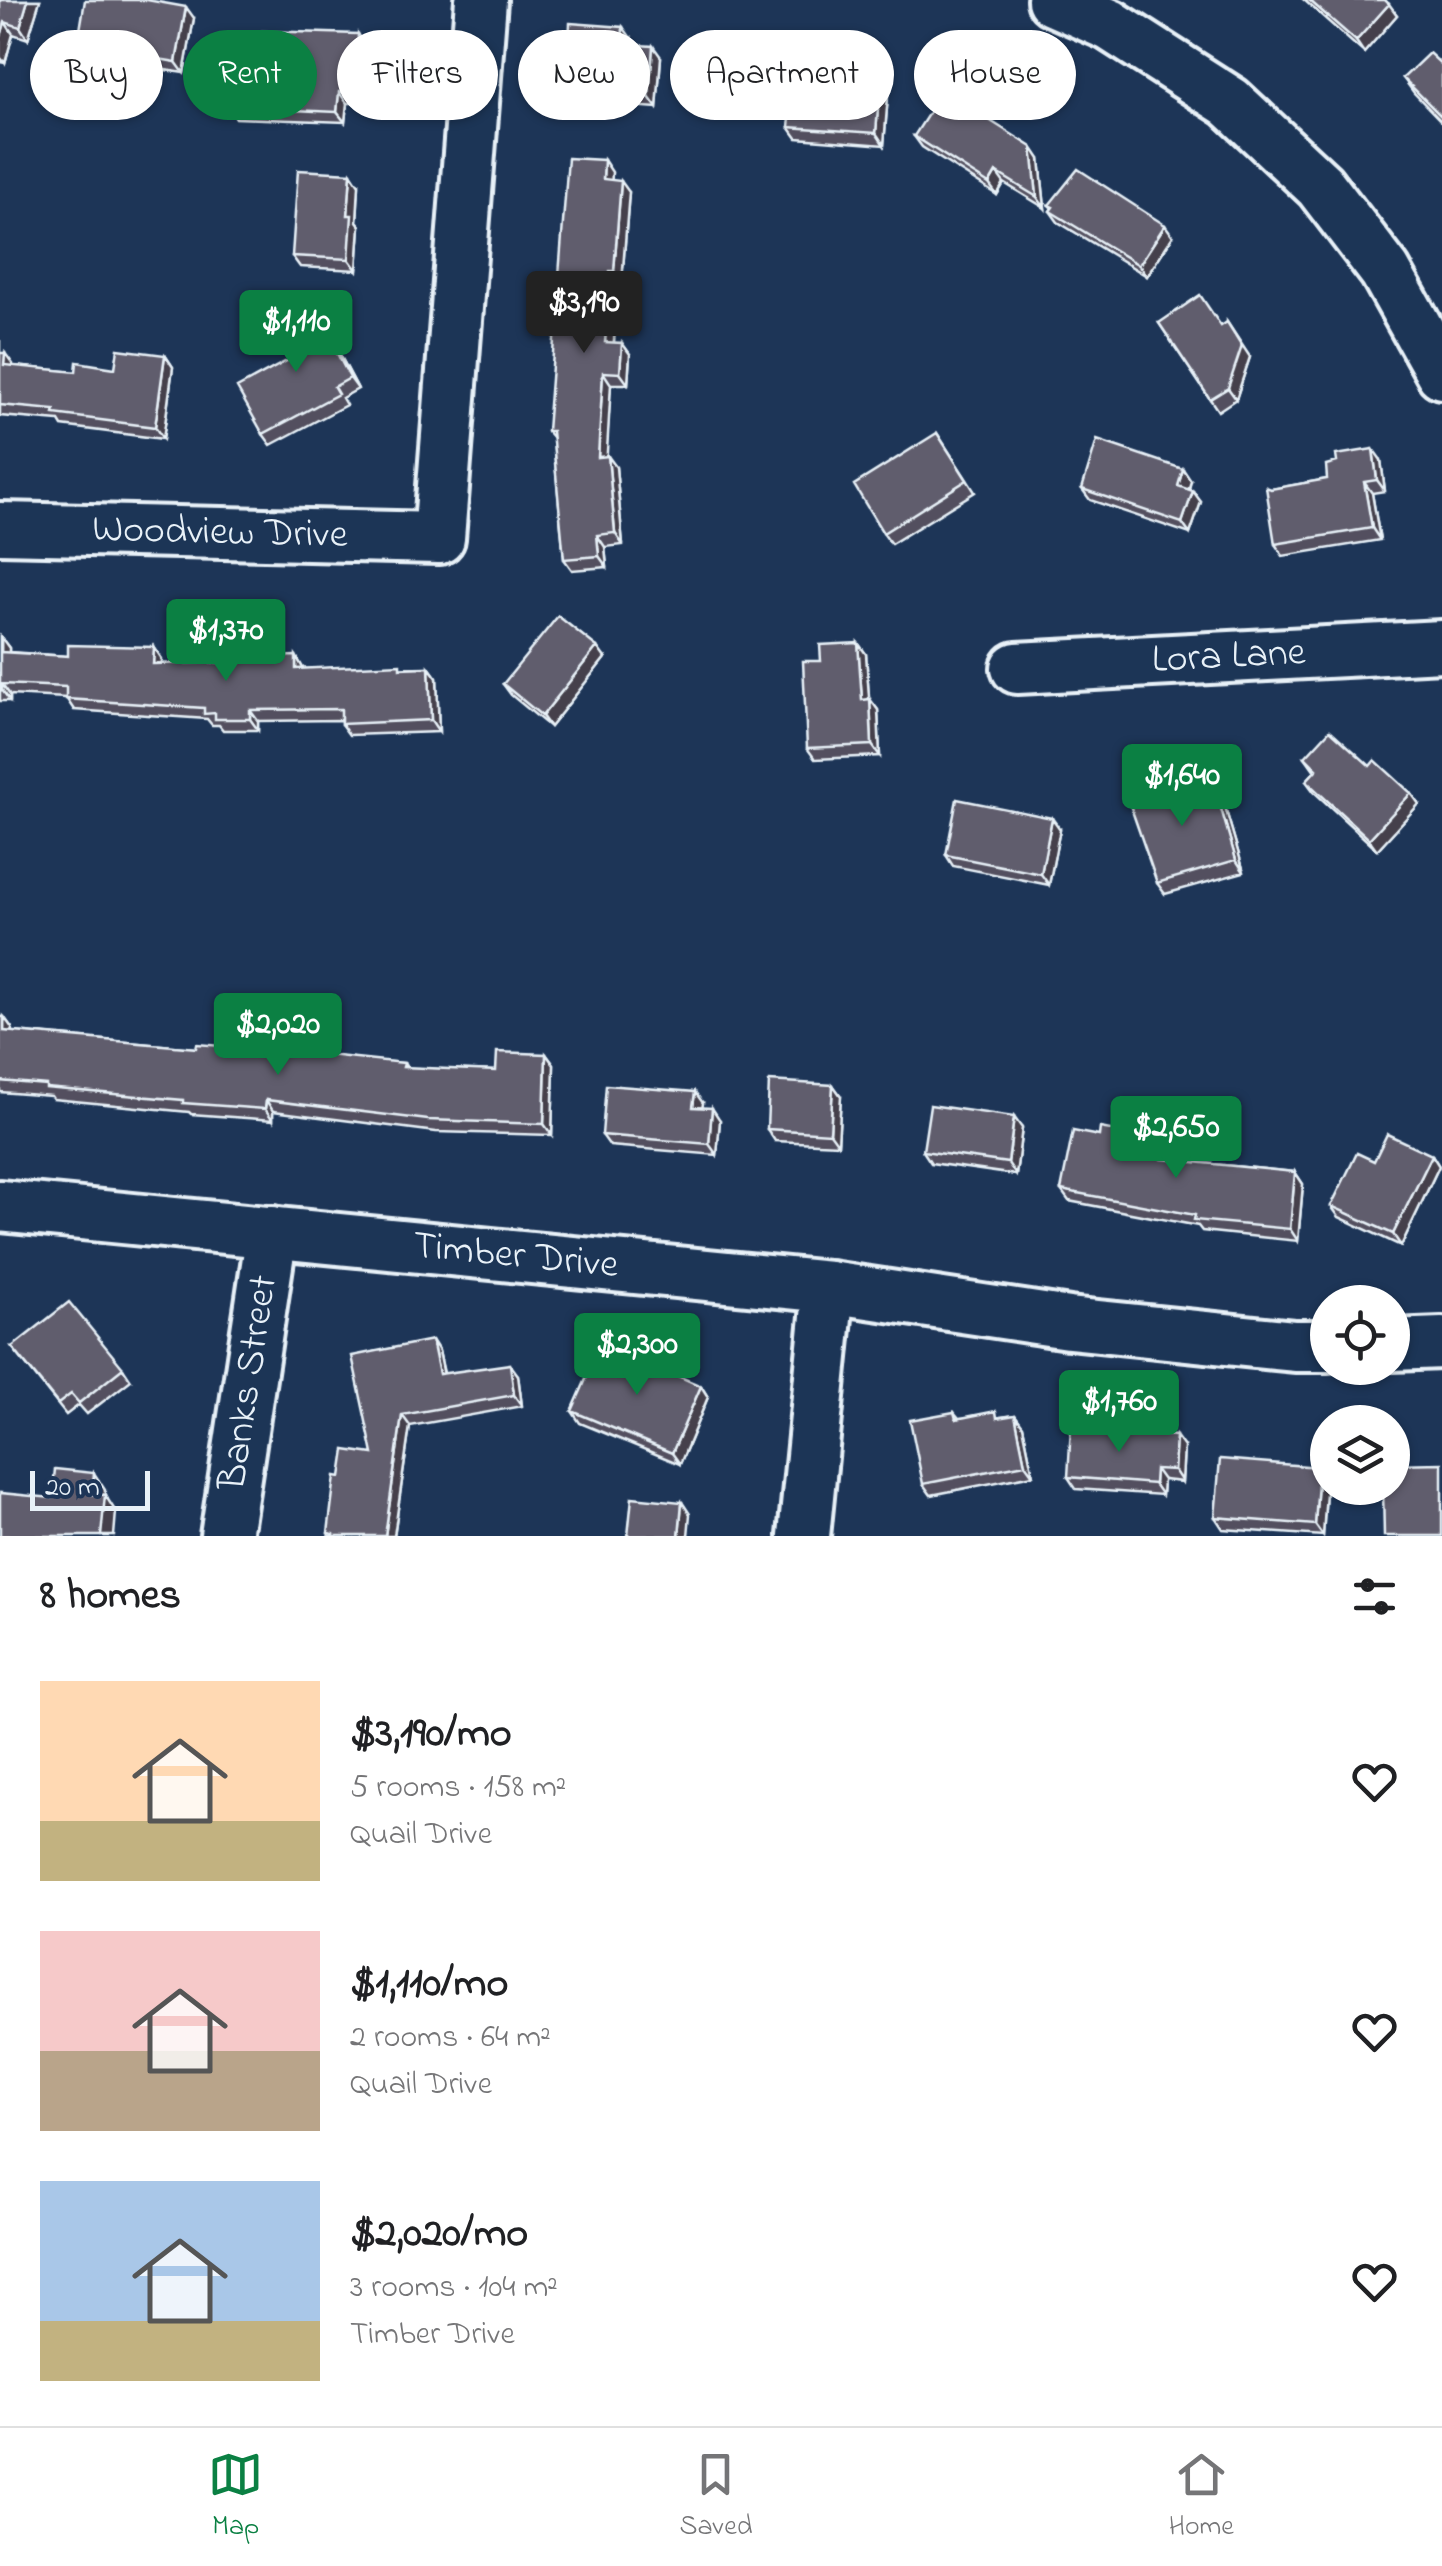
<!DOCTYPE html>
<html lang="en">
<head>
<meta charset="utf-8">
<style>
	:root { --surface:#fff; --page:#f6f6f6; --text:#202124; --muted:#757577; --line:#e0e0e0; --accent:#0b8043 }
	body { margin:0; font-family:"Indie Flower",sans-serif; background:var(--page); color:var(--text); height:100vh; display:flex; flex-direction:column; font-size:38px; white-space:nowrap }
	* { box-sizing:border-box; margin:0 }
	p { font-size:32px; color:var(--muted) }
	.icon { flex:none; width:55px; height:55px; fill:none; stroke:currentColor; stroke-width:2; stroke-linecap:round; stroke-linejoin:round }
	.map { position:relative; height:1536px; overflow:hidden }
	.details { display:flex; flex-direction:column; background:var(--surface); flex:1 }
	.details>* { flex:none }
	.hud { position:absolute; left:30px; top:30px; width:1382px; height:90px; display:flex; gap:20px }
	.fabs { position:absolute; left:1310px; top:1285px; display:grid; gap:20px }
	.fabs a { display:grid; place-items:center; width:100px; height:100px; border-radius:50%; background:var(--surface); box-shadow:0 2px 8px #0004; font-size:50px }
	.scale { position:absolute; left:30px; bottom:25px; width:120px; box-sizing:border-box; padding-left:10px; border:5px solid #e8f1f8; border-top:0; font-size:28px; line-height:35px; white-space:nowrap; color:#e8f1f8; -webkit-text-stroke:8px #1d3557; paint-order:stroke }
	.price { position:absolute; translate:-50% -85px; padding:0 22px; border-radius:10px; background:var(--accent); color:#fff; font-size:32px; line-height:65px; filter:drop-shadow(0 2px 5px #0008) }
	.price::after { content:''; position:absolute; left:50%; top:60px; width:30px; height:22px; margin-left:-15px; background:inherit; clip-path:polygon(0 0,100% 0,50% 100%) }
	.price.active { background:#222; color:#fff }
	ul { padding:0; list-style:none }
	li { display:flex; align-items:center; gap:30px; height:250px; padding:0 40px }
	li span { display:grid; place-items:center; flex:none; width:280px; height:200px; border-radius:0px; color:#555 }
	li>.icon { margin-inline-start:auto }
	span .icon { width:120px; height:120px; fill:#fffc; stroke-width:1 }
	li b { font-size:42px }
	h2 { display:flex; justify-content:space-between; align-items:center; height:120px; padding:0 40px; font-size:42px }
	.chip { padding:0 35px; border-radius:45px; background:var(--surface); box-shadow:0 2px 8px #0004; font-size:35px; line-height:90px }
	.chip.active { background:var(--accent); color:#fff }
	.tabs { display:flex; justify-content:space-around; align-items:center; height:140px; border-top:2px solid var(--line); background:var(--surface); font-size:28px; color:var(--muted) }
	.tabs a { display:grid; justify-items:center; gap:5px }
	.tabs .active { color:var(--accent) }
	.map>svg:first-child { display:block }
	.lines { fill:none; stroke-linecap:round; stroke-linejoin:round }
	.minor-casing { stroke:#e8f1f8; stroke-width:58 }
	.minor { stroke:#1d3557; stroke-width:50 }
	.wall { fill:#53505e; stroke:#e8f1f8; stroke-width:2.5 }
	.shaded-wall { fill:#44414c; stroke:#e8f1f8; stroke-width:2.5 }
	.building { fill:#615d6d; stroke:#e8f1f8; stroke-width:2.5 }
	.labels { text-anchor:middle; dominant-baseline:central; stroke-width:10; stroke-linejoin:round; paint-order:stroke }
	.street-label { font-size:40px; fill:#e8f1f8; stroke:#1d3557 }
</style>
</head>
<body>
<div class="map">
<svg width="1442" height="1536" viewBox="0 0 1442 1536">
	<rect width="100%" height="100%" fill="#1d3557"/>
	<filter id="ink" filterUnits="userSpaceOnUse"><feTurbulence type="fractalNoise" baseFrequency=".01" numOctaves="2"/><feDisplacementMap in="SourceGraphic" scale="20" xChannelSelector="R" yChannelSelector="G"/><feConvolveMatrix kernelMatrix="1 2 1 2 8 2 1 2 1" color-interpolation-filters="sRGB"/></filter>
	<g filter="url(#ink)">
		<g class="lines">
			<defs>
				<g id="minor">
					<path d="M 1053,0 L 1110,25 L 1230,102 L 1320,186 L 1385,271 L 1442,373"/>
					<path id="s1" d="M 0,528 L 439,538 L 481,0"/>
					<path id="s2" d="M 1017,668 L 1442,646"/>
					<path id="s3" d="M 0,1206 L 829,1287 L 1069,1323 L 1295,1346 L 1328,1346"/>
					<path d="M 1392,1345 L 1442,1343"/>
					<path id="s4" d="M 226,1536 L 272,1232"/>
					<path d="M 804,1536 L 829,1287"/>
				</g>
			</defs>
			<use href="#minor" class="minor-casing"/>
			<use href="#minor" class="minor"/>
		</g>
		<path class="wall" d="M 0,0 L 40,0 L 28,39 L 13,34 L 5,63 L 0,62 Z
			M 1304,0 L 1385,0 L 1397,15 L 1364,53 Z
			M 194,18 L 184,73 L 103,60 L 96,49 L 87,47 L 79,36 Z
			M 358,34 L 365,45 L 363,103 L 347,103 L 345,122 L 236,118 L 229,107 L 242,93 L 223,92 L 216,81 L 261,47 Z
			M 631,38 L 630,44 L 661,57 L 657,108 L 574,102 L 566,91 Z
			M 1442,65 L 1442,122 L 1414,93 L 1403,78 Z
			M 880,84 L 888,95 L 884,145 L 797,138 L 789,127 Z
			M 914,136 L 1040,159 L 1045,208 L 1004,183 L 997,195 L 922,147 Z
			M 612,172 L 611,180 L 629,192 L 622,282 L 618,282 L 614,343 L 622,343 L 630,354 L 628,384 L 611,384 L 606,456 L 616,467 L 623,545 L 605,547 L 607,567 L 572,570 L 564,559 L 553,438 L 547,431 Z
			M 359,185 L 357,222 L 360,226 L 357,270 L 300,267 L 292,256 Z
			M 1049,205 L 1173,236 L 1147,276 L 1058,222 L 1050,211 L 1052,208 Z
			M 321,319 L 358,389 L 342,398 L 346,405 L 271,445 L 263,434 L 292,358 Z
			M 1159,323 L 1221,326 L 1250,357 L 1236,399 L 1218,411 Z
			M 0,340 L 0,353 L 13,366 L 76,372 L 115,368 L 165,355 L 173,367 L 163,439 L 62,426 L 59,421 L 0,416 Z
			M 937,433 L 975,492 L 891,544 L 883,533 Z
			M 1381,460 L 1385,491 L 1372,493 L 1380,540 L 1283,556 L 1275,544 L 1271,489 L 1327,479 Z
			M 1191,481 L 1189,489 L 1201,502 L 1190,534 L 1090,500 L 1082,489 Z
			M 0,637 L 9,648 L 9,652 L 68,656 L 154,647 L 162,659 L 161,664 L 241,662 L 296,656 L 303,669 L 429,667 L 437,678 L 439,732 L 349,735 L 341,724 L 341,720 L 258,721 L 258,730 L 223,730 L 219,725 L 212,725 L 207,719 L 74,710 L 66,698 L 10,695 L 10,701 L 0,701 Z
			M 858,643 L 866,654 L 869,699 L 878,710 L 880,756 L 815,759 L 807,748 L 821,661 Z
			M 605,658 L 550,727 L 511,695 L 503,684 Z
			M 1305,757 L 1370,766 L 1411,793 L 1419,804 L 1377,850 L 1314,792 L 1306,781 L 1315,771 Z
			M 1212,778 L 1220,790 L 1244,872 L 1165,894 L 1157,883 L 1191,784 Z
			M 1060,829 L 1049,885 L 953,866 L 946,855 Z
			M 0,1017 L 4,1017 L 12,1028 L 12,1032 L 196,1048 L 404,1063 L 407,1068 L 496,1071 L 546,1054 L 554,1065 L 552,1135 L 436,1132 L 273,1111 L 273,1120 L 191,1114 L 189,1112 L 53,1099 L 51,1096 L 0,1092 Z
			M 833,1085 L 841,1096 L 838,1144 L 775,1141 L 767,1129 Z
			M 703,1103 L 702,1107 L 720,1120 L 717,1155 L 610,1146 L 602,1135 Z
			M 1022,1128 L 1016,1175 L 931,1163 L 923,1151 Z
			M 1164,1140 L 1172,1152 L 1171,1160 L 1295,1172 L 1303,1184 L 1298,1241 L 1202,1231 L 1198,1226 L 1069,1201 L 1061,1190 Z
			M 1432,1155 L 1439,1166 L 1401,1246 L 1339,1217 L 1331,1206 L 1374,1161 Z
			M 12,1347 L 123,1368 L 131,1380 L 87,1414 L 79,1405 L 66,1415 Z
			M 439,1351 L 444,1373 L 518,1375 L 522,1406 L 410,1426 L 394,1536 L 330,1536 L 328,1533 L 341,1477 L 373,1454 Z
			M 701,1386 L 708,1397 L 680,1464 L 580,1423 L 572,1411 Z
			M 954,1412 L 959,1418 L 1000,1417 L 1015,1415 L 1023,1426 L 1033,1475 L 931,1495 L 923,1484 Z
			M 1184,1447 L 1182,1482 L 1163,1480 L 1162,1495 L 1076,1489 L 1068,1477 Z
			M 1327,1478 L 1323,1536 L 1223,1529 L 1215,1517 Z"/>
		<path class="shaded-wall" d="M 28,0 L 40,0 L 28,39 L 20,27 Z
			M 1389,4 L 1397,15 L 1364,53 L 1356,41 Z
			M 186,7 L 194,18 L 184,73 L 176,62 Z
			M 5,22 L 13,34 L 5,63 L 0,57 L 0,40 Z
			M 623,27 L 631,38 L 629,55 L 622,44 Z
			M 358,34 L 365,45 L 363,103 L 356,92 Z
			M 653,46 L 661,57 L 657,108 L 649,97 Z
			M 880,84 L 888,95 L 884,145 L 876,133 Z
			M 339,92 L 347,103 L 345,122 L 337,112 Z
			M 1032,147 L 1040,159 L 1045,208 L 1037,197 Z
			M 604,160 L 612,172 L 611,191 L 603,179 Z
			M 996,172 L 1004,183 L 997,195 L 989,184 Z
			M 351,173 L 359,185 L 357,222 L 360,226 L 357,270 L 349,259 L 348,215 Z
			M 621,181 L 629,192 L 622,282 L 614,271 Z
			M 1165,225 L 1173,236 L 1147,276 L 1139,265 Z
			M 610,271 L 618,282 L 613,353 L 605,342 Z
			M 313,308 L 321,319 L 358,389 L 350,378 Z
			M 1227,322 L 1250,357 L 1236,399 L 1228,388 Z
			M 622,343 L 630,354 L 628,384 L 620,373 Z
			M 5,353 L 13,364 L 12,376 L 4,365 Z
			M 165,355 L 173,367 L 163,439 L 155,427 Z
			M 603,372 L 611,384 L 606,468 L 598,457 Z
			M 1373,449 L 1381,460 L 1385,491 L 1377,480 Z
			M 608,456 L 616,467 L 623,545 L 615,533 Z
			M 1183,469 L 1191,481 L 1186,497 L 1178,486 Z
			M 1364,482 L 1372,493 L 1380,540 L 1372,528 Z
			M 1193,491 L 1201,502 L 1190,534 L 1182,523 Z
			M 597,535 L 605,547 L 607,567 L 599,556 Z
			M 1,637 L 9,648 L 9,663 L 1,652 Z
			M 858,643 L 866,654 L 870,711 L 862,700 Z
			M 154,647 L 162,659 L 161,675 L 153,664 Z
			M 597,647 L 605,658 L 550,727 L 542,716 Z
			M 296,656 L 303,668 L 304,681 L 296,669 Z
			M 429,667 L 437,678 L 439,732 L 431,720 Z
			M 2,684 L 10,695 L 10,701 L 2,690 Z
			M 870,699 L 878,710 L 880,756 L 872,745 Z
			M 250,710 L 258,721 L 258,730 L 250,719 Z
			M 1212,778 L 1220,790 L 1244,872 L 1236,860 Z
			M 1411,793 L 1419,804 L 1377,850 L 1369,839 Z
			M 1052,818 L 1060,829 L 1049,885 L 1041,874 Z
			M 4,1017 L 12,1028 L 12,1043 L 4,1031 Z
			M 546,1054 L 554,1065 L 552,1135 L 544,1124 Z
			M 833,1085 L 841,1096 L 838,1144 L 830,1133 Z
			M 695,1092 L 703,1103 L 701,1118 L 693,1107 Z
			M 266,1100 L 273,1111 L 273,1120 L 265,1109 Z
			M 712,1108 L 720,1120 L 717,1155 L 709,1144 Z
			M 1014,1117 L 1022,1128 L 1016,1175 L 1008,1163 Z
			M 1164,1140 L 1172,1152 L 1169,1170 L 1161,1159 Z
			M 1432,1155 L 1439,1166 L 1401,1246 L 1393,1234 Z
			M 1295,1172 L 1303,1184 L 1298,1241 L 1290,1229 Z
			M 432,1340 L 439,1351 L 446,1385 L 439,1374 Z
			M 510,1364 L 518,1375 L 522,1406 L 514,1395 Z
			M 701,1386 L 708,1397 L 680,1464 L 672,1453 Z
			M 402,1415 L 410,1426 L 394,1536 L 385,1536 Z
			M 1015,1415 L 1023,1426 L 1033,1475 L 1025,1464 Z
			M 1176,1436 L 1184,1447 L 1182,1482 L 1174,1470 Z
			M 1319,1467 L 1327,1478 L 1323,1536 L 1315,1525 Z
			M 1155,1469 L 1163,1480 L 1162,1495 L 1154,1484 Z
			M 94,1473 L 105,1490 L 104,1501 L 105,1495 L 116,1512 L 114,1536 L 101,1536 L 92,1494 Z
			M 682,1502 L 690,1514 L 688,1536 L 679,1536 Z"/>
		<path class="building" d="M 0,0 L 28,0 L 20,27 L 5,22 L 0,40 Z
			M 85,0 L 147,0 L 186,7 L 176,62 L 95,48 L 97,40 L 79,36 Z
			M 1309,0 L 1385,0 L 1389,4 L 1356,41 Z
			M 570,23 L 623,27 L 622,44 L 653,46 L 649,97 L 566,91 Z
			M 262,31 L 358,34 L 356,92 L 339,92 L 337,112 L 229,107 L 250,83 L 216,81 L 217,45 L 261,47 Z
			M 1429,53 L 1442,65 L 1442,117 L 1403,78 Z
			M 794,76 L 880,84 L 876,133 L 789,127 Z
			M 943,91 L 1032,147 L 1037,197 L 996,172 L 989,184 L 914,136 Z
			M 568,158 L 604,160 L 603,179 L 621,181 L 614,271 L 610,271 L 605,342 L 622,343 L 620,373 L 603,372 L 598,457 L 608,456 L 615,533 L 597,535 L 599,556 L 564,559 L 552,431 L 547,431 Z
			M 1078,169 L 1165,225 L 1139,265 L 1050,211 L 1053,207 L 1049,205 Z
			M 298,170 L 351,173 L 348,215 L 352,215 L 349,259 L 292,256 Z
			M 1200,295 L 1221,326 L 1227,322 L 1242,346 L 1228,388 L 1210,399 L 1159,323 Z
			M 313,308 L 350,378 L 334,387 L 338,394 L 263,434 L 237,388 L 292,358 L 276,327 Z
			M 118,349 L 165,355 L 155,427 L 54,414 L 55,410 L 0,405 L 0,353 L 5,353 L 4,365 L 76,372 L 77,362 L 115,368 Z
			M 937,433 L 967,480 L 883,533 L 854,485 Z
			M 1097,440 L 1183,469 L 1178,486 L 1193,491 L 1182,523 L 1082,489 Z
			M 1373,449 L 1377,480 L 1364,482 L 1372,528 L 1275,544 L 1266,487 L 1271,489 L 1327,479 L 1326,465 L 1337,462 L 1336,455 Z
			M 558,616 L 597,647 L 542,716 L 503,684 Z
			M 0,637 L 1,637 L 1,652 L 68,656 L 68,645 L 154,647 L 153,664 L 241,662 L 241,658 L 296,656 L 296,669 L 400,664 L 400,668 L 429,667 L 431,720 L 341,724 L 341,709 L 250,710 L 250,719 L 215,719 L 215,713 L 204,714 L 204,708 L 66,699 L 66,687 L 2,684 L 2,690 L 0,690 Z
			M 858,643 L 862,700 L 870,699 L 872,745 L 807,748 L 803,661 L 821,661 L 820,645 Z
			M 1330,730 L 1370,766 L 1375,760 L 1411,793 L 1369,839 L 1306,781 L 1317,769 L 1305,757 Z
			M 1212,778 L 1236,860 L 1157,883 L 1127,796 L 1188,780 L 1190,784 Z
			M 957,799 L 1052,818 L 1041,874 L 946,855 Z
			M 0,1017 L 4,1017 L 4,1031 L 196,1048 L 197,1044 L 299,1052 L 404,1063 L 403,1067 L 496,1071 L 497,1052 L 546,1054 L 544,1124 L 428,1120 L 266,1100 L 265,1109 L 183,1103 L 183,1100 L 46,1088 L 46,1085 L 0,1081 Z
			M 769,1081 L 833,1085 L 830,1133 L 767,1129 Z
			M 606,1085 L 695,1092 L 693,1107 L 712,1108 L 709,1144 L 602,1135 Z
			M 930,1105 L 1014,1117 L 1008,1163 L 923,1151 Z
			M 1100,1128 L 1164,1140 L 1161,1159 L 1295,1172 L 1290,1229 L 1194,1220 L 1195,1215 L 1061,1190 L 1073,1131 L 1099,1136 Z
			M 1387,1134 L 1432,1155 L 1393,1234 L 1331,1206 L 1357,1153 L 1374,1161 Z
			M 69,1302 L 123,1368 L 79,1403 L 71,1394 L 58,1404 L 12,1347 Z
			M 432,1340 L 439,1374 L 510,1364 L 514,1395 L 402,1415 L 385,1536 L 334,1536 L 334,1534 L 328,1533 L 335,1476 L 341,1477 L 345,1450 L 373,1454 L 352,1356 Z
			M 602,1343 L 701,1386 L 672,1453 L 572,1411 Z
			M 996,1411 L 997,1418 L 1015,1415 L 1025,1464 L 923,1484 L 910,1420 L 954,1412 L 956,1419 Z
			M 1071,1427 L 1176,1436 L 1174,1470 L 1155,1469 L 1154,1484 L 1068,1477 Z
			M 1220,1459 L 1319,1467 L 1315,1525 L 1215,1517 Z
			M 1442,1463 L 1442,1536 L 1384,1536 L 1383,1488 L 1392,1488 L 1392,1464 Z
			M 55,1469 L 94,1473 L 92,1494 L 105,1495 L 101,1536 L 0,1536 L 0,1493 L 52,1498 Z
			M 632,1497 L 682,1502 L 679,1536 L 628,1536 Z"/>
	</g>
	<g class="labels">
		<g class="street-label">
			<text stroke="none"><textPath href="#s1" startOffset="220">Woodview Drive</textPath></text>
			<text stroke="none"><textPath href="#s2" startOffset="212">Lora Lane</textPath></text>
			<text stroke="none"><textPath href="#s3" startOffset="518">Timber Drive</textPath></text>
			<text stroke="none"><textPath href="#s4" startOffset="155">Banks Street</textPath></text>
		</g>
	</g>
</svg>
<div class="fabs">
<a><svg class="icon" aria-label="locate" viewBox="0 0 24 24"><circle cx="12" cy="12" r="6"/><path d="M12 2v4M12 18v4M2 12h4M18 12h4"/></svg></a>
<a><svg class="icon" aria-label="layers" viewBox="0 0 24 24"><path d="M12 4l9 5-9 5-9-5zM3 14l9 5 9-5"/></svg></a>
</div>
<div class="scale">20 m</div>
<b class="price active" style="left:584px;top:356px">$3,190</b>
<b class="price" style="left:296px;top:375px">$1,110</b>
<b class="price" style="left:226px;top:684px">$1,370</b>
<b class="price" style="left:1182px;top:829px">$1,640</b>
<b class="price" style="left:278px;top:1078px">$2,020</b>
<b class="price" style="left:1176px;top:1181px">$2,650</b>
<b class="price" style="left:637px;top:1398px">$2,300</b>
<b class="price" style="left:1119px;top:1455px">$1,760</b>
<div class="hud">
<a class="chip">Buy</a>
<a class="chip active">Rent</a>
<a class="chip">Filters</a>
<a class="chip">New</a>
<a class="chip">Apartment</a>
<a class="chip">House</a>
</div>
</div>
<section class="details">
<h2>8 homes<svg class="icon" aria-label="filters" viewBox="0 0 24 24"><path d="M4 7h16M4 17h16"/><circle cx="9" cy="7" r="2"/><circle cx="15" cy="17" r="2"/></svg></h2>
<ul>
<li><span style="background:linear-gradient(#ffd9b3 70%,#c2b280 0)"><svg class="icon" aria-label="home" viewBox="0 0 24 24"><path d="M3 11l9-7 9 7M6 9v11h12V9"/></svg></span><div><b>$3,190/mo</b><p>5 rooms · 158 m²</p><p>Quail Drive</p></div><svg class="icon" aria-label="heart" viewBox="0 0 24 24"><path d="M12 20l-8-8c-3-5 5-10 8-4 3-6 11-1 8 4z"/></svg></li>
<li><span style="background:linear-gradient(#f6c9c9 60%,#b9a48a 0)"><svg class="icon" aria-label="home" viewBox="0 0 24 24"><path d="M3 11l9-7 9 7M6 9v11h12V9"/></svg></span><div><b>$1,110/mo</b><p>2 rooms · 64 m²</p><p>Quail Drive</p></div><svg class="icon" aria-label="heart" viewBox="0 0 24 24"><path d="M12 20l-8-8c-3-5 5-10 8-4 3-6 11-1 8 4z"/></svg></li>
<li><span style="background:linear-gradient(#a9c7e8 70%,#c2b280 0)"><svg class="icon" aria-label="home" viewBox="0 0 24 24"><path d="M3 11l9-7 9 7M6 9v11h12V9"/></svg></span><div><b>$2,020/mo</b><p>3 rooms · 104 m²</p><p>Timber Drive</p></div><svg class="icon" aria-label="heart" viewBox="0 0 24 24"><path d="M12 20l-8-8c-3-5 5-10 8-4 3-6 11-1 8 4z"/></svg></li>
</ul>
</section>
<nav class="tabs">
<a class="active"><svg class="icon" aria-label="map" viewBox="0 0 24 24"><path d="M3 6l6-2 6 2 6-2v14l-6 2-6-2-6 2zM9 4v14M15 6v14"/></svg>Map</a>
<a><svg class="icon" aria-label="saved" viewBox="0 0 24 24"><path d="M7 4h10v16l-5-4-5 4z"/></svg>Saved</a>
<a><svg class="icon" aria-label="home" viewBox="0 0 24 24"><path d="M3 11l9-7 9 7M6 9v11h12V9"/></svg>Home</a>
</nav>
</body>
</html>
